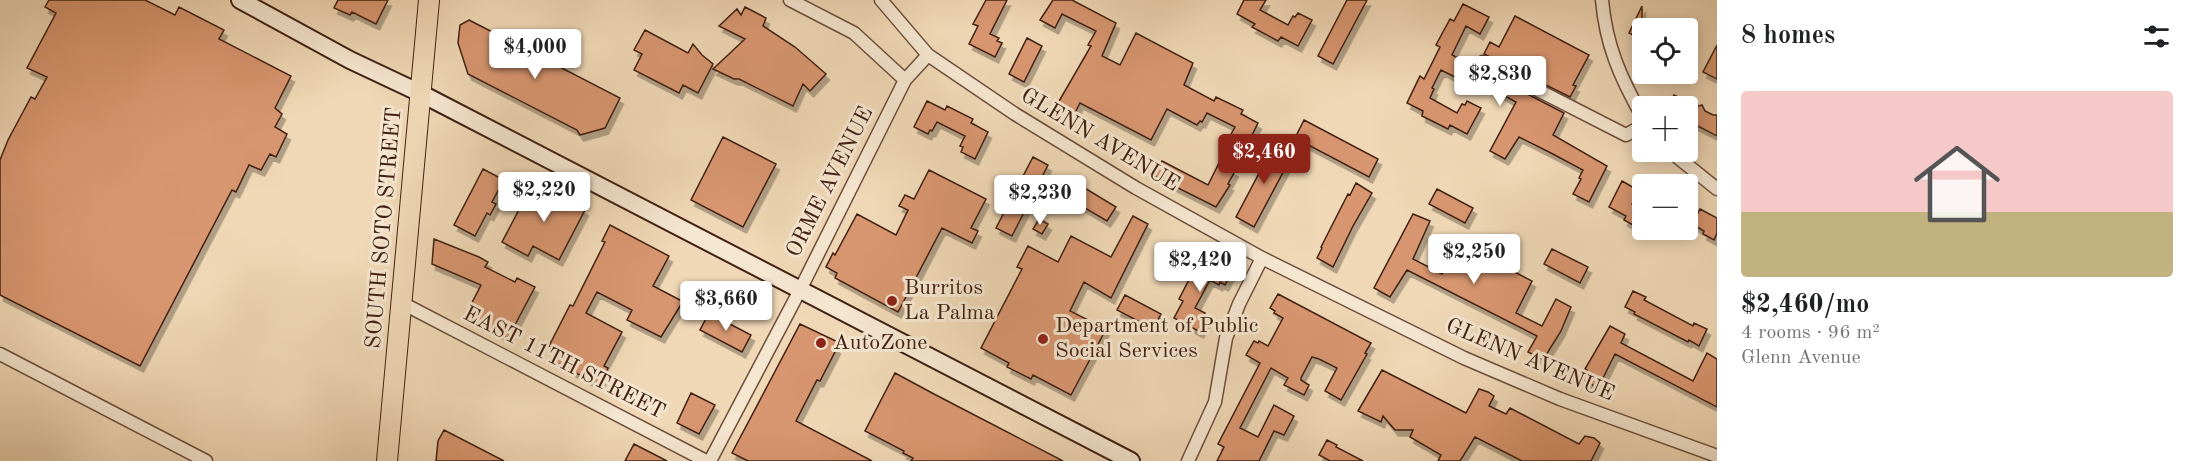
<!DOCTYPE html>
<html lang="en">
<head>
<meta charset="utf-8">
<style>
	:root { --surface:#fff; --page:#f6f6f6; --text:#202124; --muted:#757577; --line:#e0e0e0; --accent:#8f2418 }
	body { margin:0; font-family:"Old Standard TT",serif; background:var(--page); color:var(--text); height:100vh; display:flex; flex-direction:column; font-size:22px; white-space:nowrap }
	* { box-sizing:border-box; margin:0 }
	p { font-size:20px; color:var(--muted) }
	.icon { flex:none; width:33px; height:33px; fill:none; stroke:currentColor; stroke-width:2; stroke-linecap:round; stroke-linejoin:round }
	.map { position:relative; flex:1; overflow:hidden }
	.side { display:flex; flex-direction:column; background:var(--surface); width:480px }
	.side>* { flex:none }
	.fabs { position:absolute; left:1632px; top:18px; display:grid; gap:12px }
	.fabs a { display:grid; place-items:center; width:66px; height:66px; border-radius:6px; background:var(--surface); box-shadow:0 3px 15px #0003; font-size:30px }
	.price { position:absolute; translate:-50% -51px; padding:0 14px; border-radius:6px; background:#fff; color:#222; font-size:20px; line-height:39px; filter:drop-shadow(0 2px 3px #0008) }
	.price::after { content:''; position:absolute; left:50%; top:36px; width:18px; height:14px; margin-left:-9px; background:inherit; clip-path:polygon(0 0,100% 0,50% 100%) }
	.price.on { background:var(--accent); color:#fff }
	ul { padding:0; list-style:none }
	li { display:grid; align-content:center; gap:12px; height:318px; padding:0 24px }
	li+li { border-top:2px solid var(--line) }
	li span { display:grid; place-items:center; height:186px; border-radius:6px; color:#555 }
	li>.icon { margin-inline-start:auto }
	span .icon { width:108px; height:108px; fill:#fffc; stroke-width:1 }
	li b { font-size:26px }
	h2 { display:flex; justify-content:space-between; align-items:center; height:72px; padding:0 24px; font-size:26px }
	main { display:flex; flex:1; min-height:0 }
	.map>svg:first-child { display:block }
	.building { fill:#d8966f; stroke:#402012; stroke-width:1.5; filter:url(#shadow) }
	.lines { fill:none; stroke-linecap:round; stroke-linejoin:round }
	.street-casing { stroke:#6c4e3b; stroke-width:15 }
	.secondary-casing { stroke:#402012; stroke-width:20 }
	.primary-casing { stroke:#402012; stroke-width:22 }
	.street { stroke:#f5e6d0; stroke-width:12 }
	.secondary { stroke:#f5e6d0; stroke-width:16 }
	.primary { stroke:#f0d8b6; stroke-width:20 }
	.poi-dot { fill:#8f2418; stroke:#f5e6d0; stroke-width:2 }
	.labels { text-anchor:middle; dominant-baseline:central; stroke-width:6; stroke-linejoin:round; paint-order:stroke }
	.street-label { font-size:22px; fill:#402012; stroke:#f5e6d0 }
	.poi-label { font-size:22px; fill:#402012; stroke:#f5e6d0; text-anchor:start }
</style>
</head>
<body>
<main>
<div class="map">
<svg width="1717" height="461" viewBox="0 0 1717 461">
	<defs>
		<filter id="shadow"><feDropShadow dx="3.5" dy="6" stdDeviation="0" flood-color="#0004"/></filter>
	</defs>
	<rect width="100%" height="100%" fill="#f0d8b6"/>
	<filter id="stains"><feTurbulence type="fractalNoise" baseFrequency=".00333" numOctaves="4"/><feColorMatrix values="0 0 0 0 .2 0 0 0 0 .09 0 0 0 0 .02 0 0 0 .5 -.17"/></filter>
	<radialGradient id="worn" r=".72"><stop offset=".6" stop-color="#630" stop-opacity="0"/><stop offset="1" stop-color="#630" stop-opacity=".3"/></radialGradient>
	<path class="building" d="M 49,0 L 145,0 L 175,15 L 179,7 L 224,30 L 219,39 L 291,76 L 275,108 L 282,114 L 275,127 L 287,134 L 276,157 L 270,154 L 261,170 L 249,165 L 236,192 L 232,190 L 140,366 L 0,295 L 0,160 L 8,140 L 31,97 L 35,99 L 47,77 L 27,68 L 56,13 L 45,7 Z
		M 338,0 L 388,0 L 376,24 L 352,12 L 350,15 L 334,8 Z
		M 986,0 L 1007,0 L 990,34 L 999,38 L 997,41 L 1002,43 L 995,57 L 969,44 L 978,26 L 973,24 Z
		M 1053,0 L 1072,0 L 1116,23 L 1102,56 L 1120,65 L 1136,33 L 1193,63 L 1184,85 L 1214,101 L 1216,97 L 1243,110 L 1241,114 L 1258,123 L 1245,149 L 1231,142 L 1233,138 L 1230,136 L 1235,127 L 1207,113 L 1202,122 L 1200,121 L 1197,125 L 1167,109 L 1151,140 L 1080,103 L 1071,121 L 1056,114 L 1060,105 L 1058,103 L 1091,46 L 1088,45 L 1096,31 L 1062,14 L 1055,28 L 1040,20 Z
		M 1244,0 L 1266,0 L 1260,10 L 1288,25 L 1293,16 L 1295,17 L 1298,13 L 1312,20 L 1298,46 L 1281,37 L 1278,41 L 1252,27 L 1255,24 L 1237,14 Z
		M 1347,0 L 1367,0 L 1333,64 L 1318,56 Z
		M 1463,4 L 1489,17 L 1480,34 L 1466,26 L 1452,55 L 1564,113 L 1553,135 L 1607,166 L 1589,202 L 1573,194 L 1581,179 L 1579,178 L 1583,170 L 1549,152 L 1519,137 L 1505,159 L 1490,151 L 1516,102 L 1460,72 L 1457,78 L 1441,70 L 1432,88 L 1434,89 L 1430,98 L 1457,113 L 1462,104 L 1465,105 L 1467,101 L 1481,108 L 1467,134 L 1450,125 L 1448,129 L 1422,116 L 1423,111 L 1407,103 L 1420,76 L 1424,79 L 1440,47 L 1436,45 L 1450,19 L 1454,21 Z
		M 1642,6 L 1642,20 L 1660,28 L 1642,28 L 1642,40 L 1629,33 Z
		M 745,7 L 766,18 L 763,26 L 795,47 L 826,74 L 810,91 L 803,84 L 793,106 L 739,79 L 734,79 L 713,69 L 745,39 L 719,26 L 737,9 L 741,15 Z
		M 1515,16 L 1589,55 L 1573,85 L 1576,86 L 1570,97 L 1484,54 L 1490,42 L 1499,47 Z
		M 469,20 L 620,98 L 605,128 L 580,135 L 577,130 L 468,74 L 458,43 L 460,25 Z
		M 645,30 L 688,53 L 693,44 L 702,55 L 713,64 L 698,93 L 683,85 L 679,93 L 634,70 L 642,54 L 634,50 Z
		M 1027,38 L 1042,46 L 1024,82 L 1009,74 Z
		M 1717,45 L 1717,79 L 1703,72 Z
		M 1674,95 L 1688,102 L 1688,100 L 1699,106 L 1702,105 L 1705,111 L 1713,115 L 1717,115 L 1717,136 L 1688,121 L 1688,106 L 1668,106 Z
		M 927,101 L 945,110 L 947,106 L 973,119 L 971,123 L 988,132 L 975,159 L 961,152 L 963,147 L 960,146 L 965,136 L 937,122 L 932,131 L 930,130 L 928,134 L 914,127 Z
		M 1304,120 L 1378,159 L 1369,177 L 1295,138 Z
		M 723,137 L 776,164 L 743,227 L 691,200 Z
		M 1275,143 L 1291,152 L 1286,162 L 1288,163 L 1254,227 L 1236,217 Z
		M 1033,157 L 1048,165 L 1012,236 L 996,228 Z
		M 1162,161 L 1208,185 L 1219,163 L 1235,171 L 1228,184 L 1230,185 L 1216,207 L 1154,176 Z
		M 483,169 L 504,180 L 492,202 L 496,204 L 490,215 L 487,213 L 475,236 L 454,225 Z
		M 929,170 L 986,199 L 971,228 L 978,231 L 972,243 L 942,228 L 898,312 L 835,278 L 837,273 L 826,267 L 833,253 L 835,255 L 857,214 L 896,235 L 908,210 L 899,206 L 905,195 L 914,199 Z
		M 1065,176 L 1116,207 L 1107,221 L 1056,191 Z
		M 1622,181 L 1636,189 L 1634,193 L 1637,194 L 1632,204 L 1642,209 L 1642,230 L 1624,220 L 1626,216 L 1609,207 Z
		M 533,183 L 585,210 L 559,260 L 533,246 L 528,256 L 502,242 Z
		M 1356,183 L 1372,193 L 1353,226 L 1333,267 L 1317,258 L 1322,248 L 1321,247 L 1348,194 L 1350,195 Z
		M 1437,189 L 1473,208 L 1465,223 L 1429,204 Z
		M 1700,209 L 1717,218 L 1717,233 L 1714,240 L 1703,234 L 1704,231 L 1692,224 Z
		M 1413,214 L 1430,221 L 1413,259 L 1442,274 L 1458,243 L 1532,281 L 1516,313 L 1542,326 L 1556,299 L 1571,307 L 1561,331 L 1543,360 L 1528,352 L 1537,336 L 1407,270 L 1390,297 L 1374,288 Z
		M 1133,216 L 1148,224 L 1111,298 L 1084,282 L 1070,311 L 1106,329 L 1071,395 L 1033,375 L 1031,379 L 1007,367 L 1009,363 L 981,348 L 1022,269 L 1017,267 L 1028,246 L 1058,262 L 1071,236 L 1111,257 Z
		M 1039,219 L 1048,224 L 1042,234 L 1033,229 Z
		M 610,225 L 669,256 L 653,286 L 682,301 L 682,303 L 661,337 L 627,320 L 632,310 L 597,292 L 586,313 L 622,332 L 604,366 L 608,368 L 599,385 L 555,362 L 559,351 L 549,346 L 570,305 L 573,306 L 605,242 L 602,241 Z
		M 434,239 L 479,257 L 488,262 L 485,267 L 515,282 L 517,278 L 535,287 L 508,338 L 465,316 L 481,285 L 432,264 Z
		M 1552,249 L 1588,267 L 1580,283 L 1544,264 Z
		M 1206,257 L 1232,271 L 1225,285 L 1220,282 L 1219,285 L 1210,280 L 1195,308 L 1205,313 L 1203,316 L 1208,318 L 1200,332 L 1174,318 L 1183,301 L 1179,299 L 1193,272 L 1197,275 Z
		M 1633,291 L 1646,297 L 1644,300 L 1693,326 L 1694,323 L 1707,329 L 1699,346 L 1689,340 L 1688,342 L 1634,314 L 1635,312 L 1625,307 Z
		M 1278,294 L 1371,343 L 1365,353 L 1367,354 L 1341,400 L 1325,391 L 1337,368 L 1319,359 L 1312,357 L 1301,378 L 1301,380 L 1309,385 L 1304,395 L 1284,385 L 1288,378 L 1271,368 L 1240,428 L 1258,437 L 1274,405 L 1294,416 L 1284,435 L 1274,431 L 1259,461 L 1217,461 L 1224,447 L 1218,444 L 1260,363 L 1246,355 L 1254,341 L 1258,343 L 1259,341 L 1268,346 L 1283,318 L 1274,313 L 1275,311 L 1270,308 Z
		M 1125,295 L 1161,314 L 1153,329 L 1117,310 Z
		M 709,313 L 751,335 L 742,352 L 700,330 Z
		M 800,324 L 838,342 L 835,347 L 837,348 L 820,381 L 817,380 L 796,421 L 872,461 L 748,461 L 732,453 Z
		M 1610,326 L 1625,334 L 1621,343 L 1693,381 L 1707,353 L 1717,359 L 1717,407 L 1615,354 L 1598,388 L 1583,380 L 1587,370 L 1585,369 Z
		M 1382,370 L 1466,413 L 1479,389 L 1488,392 L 1494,396 L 1489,406 L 1506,414 L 1510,408 L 1579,444 L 1585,436 L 1594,438 L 1600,443 L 1591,461 L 1522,461 L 1475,437 L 1460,461 L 1438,461 L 1441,455 L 1410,437 L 1413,430 L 1395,430 L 1383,416 L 1381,422 L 1358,411 Z
		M 895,373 L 934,394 L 1063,461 L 911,461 L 913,458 L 903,453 L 904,451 L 865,431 Z
		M 691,393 L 715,405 L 699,434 L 677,423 Z
		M 444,430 L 504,461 L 436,461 L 438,441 Z
		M 1327,440 L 1337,445 L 1336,447 L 1363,461 L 1330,461 L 1319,455 Z
		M 634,444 L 667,461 L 625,461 Z"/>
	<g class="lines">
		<defs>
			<path id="street" d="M 790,0 L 854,33 L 905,80
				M 881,0 L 928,55 L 1015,114 L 1136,188 L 1262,258 L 1464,358 L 1560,399 L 1717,456
				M 1602,0 C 1606,45 1620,77 1642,116
				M 1483,62 L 1626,135 L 1642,126
				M 1671,152 L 1717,189
				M 402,303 L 706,461
				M 0,354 L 206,461
				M 710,461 L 800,290 L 905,80 L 928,55
				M 1188,461 L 1215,402 L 1226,338 L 1239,304 L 1262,258"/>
			<path id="secondary" d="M 240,0 L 350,60 L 420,93 L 1131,461"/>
			<path id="primary" d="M 387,461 L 429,0"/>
		</defs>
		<use href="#street" class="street-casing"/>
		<use href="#secondary" class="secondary-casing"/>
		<use href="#primary" class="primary-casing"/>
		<use href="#street" class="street"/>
		<use href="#secondary" class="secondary"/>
		<use href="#primary" class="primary"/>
	</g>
	<g class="poi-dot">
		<circle cx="892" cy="301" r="6"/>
		<circle cx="1043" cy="339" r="6"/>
		<circle cx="821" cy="343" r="6"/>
	</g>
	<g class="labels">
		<g class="street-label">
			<text transform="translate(1100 140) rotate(31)">GLENN AVENUE</text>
			<text transform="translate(830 182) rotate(-63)">ORME AVENUE</text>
			<text transform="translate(384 228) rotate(-85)">SOUTH SOTO STREET</text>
			<text transform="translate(1530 360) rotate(23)">GLENN AVENUE</text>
			<text transform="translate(564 363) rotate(27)">EAST 11TH STREET</text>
		</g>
		<g class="poi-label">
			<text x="904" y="288">Burritos<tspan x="904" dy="25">La Palma</tspan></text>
			<text x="1055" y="326">Department of Public<tspan x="1055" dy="25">Social Services</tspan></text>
			<text x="833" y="343">AutoZone</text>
		</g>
	</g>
	<rect width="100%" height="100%" filter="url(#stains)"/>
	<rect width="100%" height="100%" fill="url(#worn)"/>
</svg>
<div class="fabs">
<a><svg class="icon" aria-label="locate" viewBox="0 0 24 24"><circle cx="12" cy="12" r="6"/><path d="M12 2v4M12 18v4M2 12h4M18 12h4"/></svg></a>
<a>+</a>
<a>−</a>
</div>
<b class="price" style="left:535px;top:80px">$4,000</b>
<b class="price" style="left:1500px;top:107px">$2,830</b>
<b class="price on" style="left:1264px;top:185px">$2,460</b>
<b class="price" style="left:544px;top:223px">$2,220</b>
<b class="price" style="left:1040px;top:226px">$2,230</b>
<b class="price" style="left:1474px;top:285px">$2,250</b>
<b class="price" style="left:1200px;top:293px">$2,420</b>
<b class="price" style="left:726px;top:332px">$3,660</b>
</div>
<section class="side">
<h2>8 homes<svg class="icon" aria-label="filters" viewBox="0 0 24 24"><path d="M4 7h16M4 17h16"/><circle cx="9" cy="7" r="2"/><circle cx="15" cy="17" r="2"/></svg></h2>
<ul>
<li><span style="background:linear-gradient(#f6c9c9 65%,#c2b280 0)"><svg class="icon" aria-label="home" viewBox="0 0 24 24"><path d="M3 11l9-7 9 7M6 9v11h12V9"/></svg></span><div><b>$2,460/mo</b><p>4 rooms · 96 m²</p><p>Glenn Avenue</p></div></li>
</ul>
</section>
</main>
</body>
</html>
